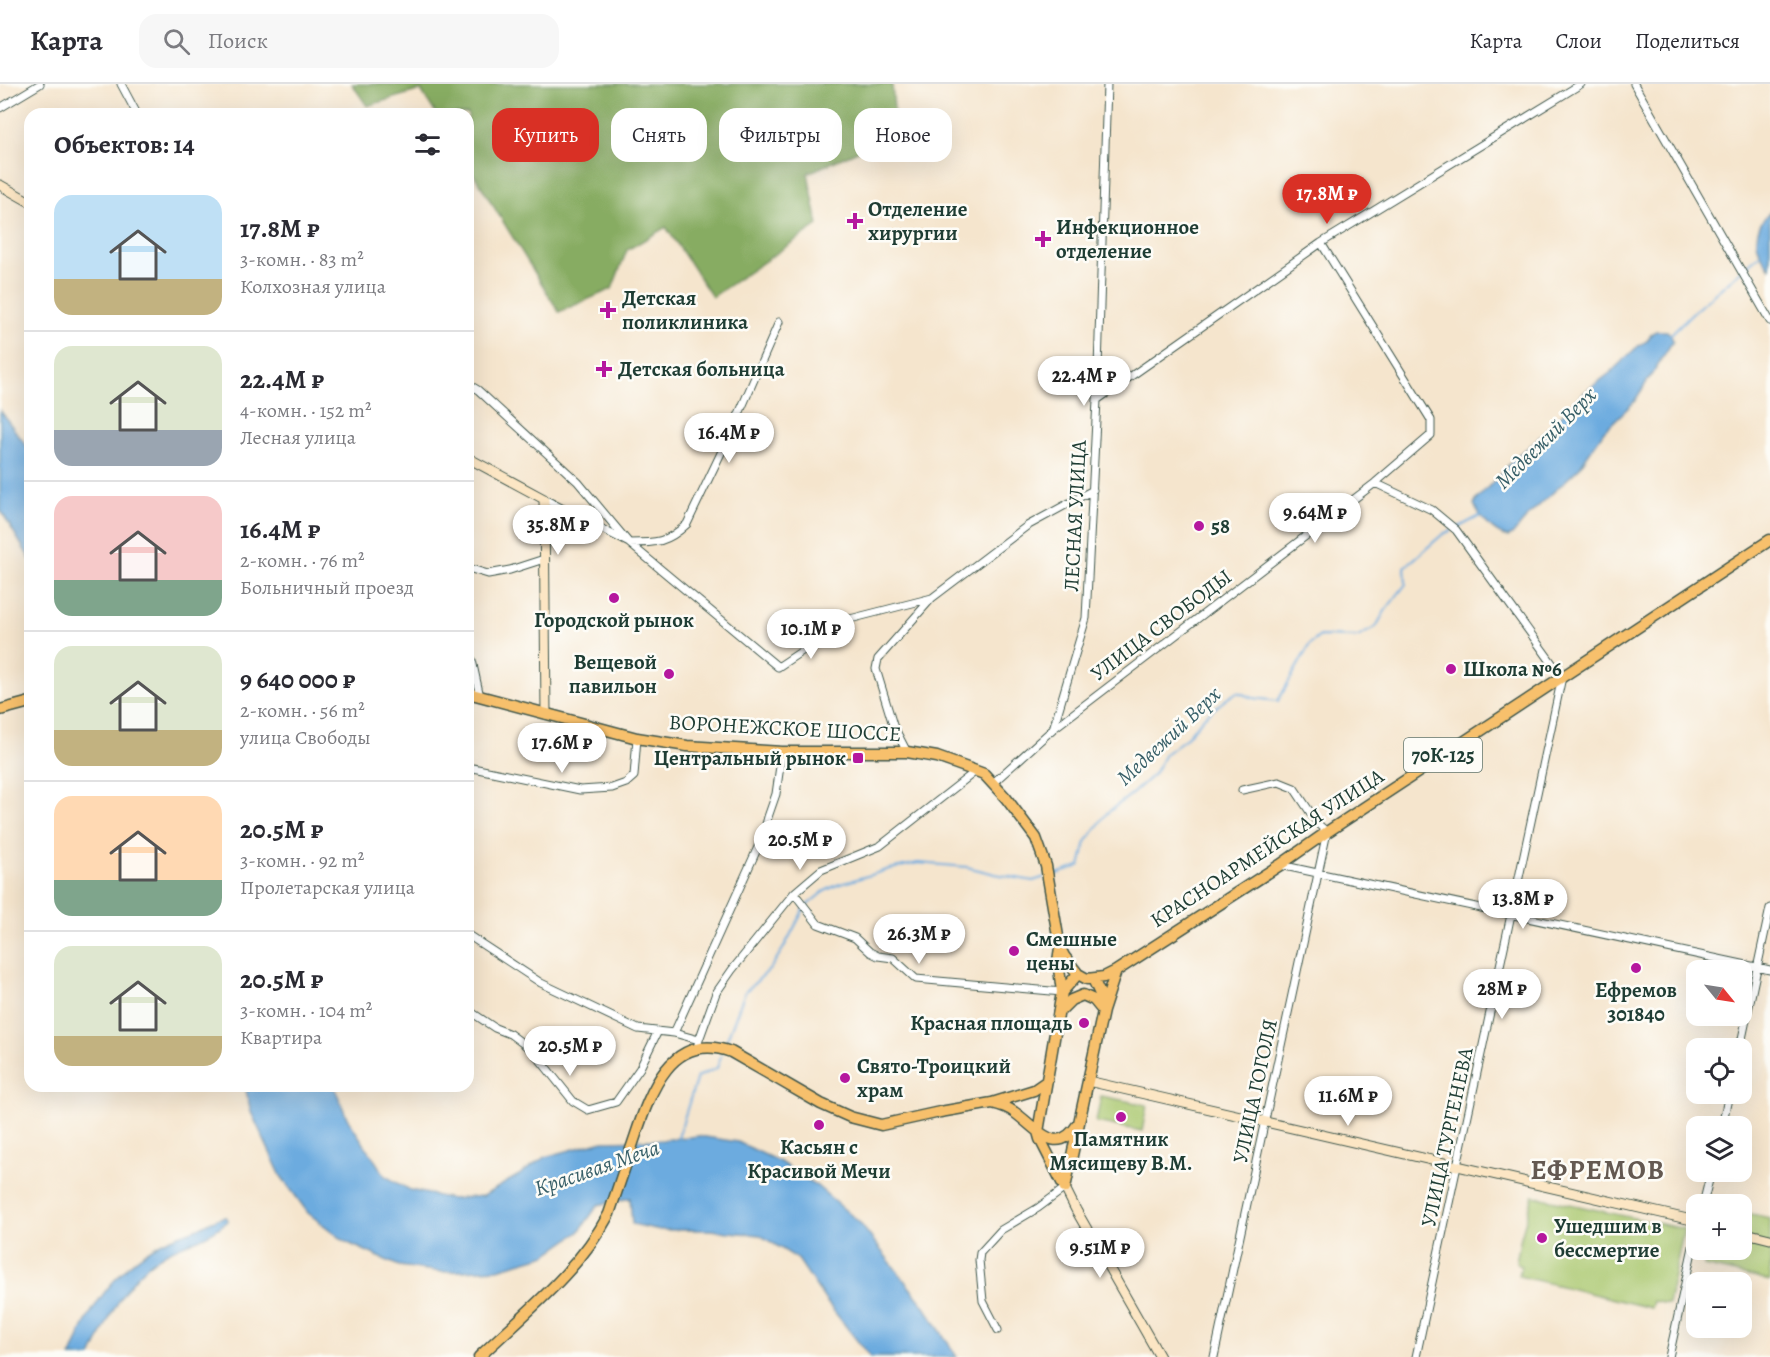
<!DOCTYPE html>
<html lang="ru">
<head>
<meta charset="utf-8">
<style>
	:root { --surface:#fff; --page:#f7f7f7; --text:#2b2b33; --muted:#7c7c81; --line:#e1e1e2; --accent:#d93025 }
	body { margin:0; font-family:Alegreya,serif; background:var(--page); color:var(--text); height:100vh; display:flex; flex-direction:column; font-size:22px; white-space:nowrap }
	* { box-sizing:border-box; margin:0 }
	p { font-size:20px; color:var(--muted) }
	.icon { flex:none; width:33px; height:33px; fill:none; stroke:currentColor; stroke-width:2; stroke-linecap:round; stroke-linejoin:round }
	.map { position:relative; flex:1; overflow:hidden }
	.panel { position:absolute; left:24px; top:24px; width:450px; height:984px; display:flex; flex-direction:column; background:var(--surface); border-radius:18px; box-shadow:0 6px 24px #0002 }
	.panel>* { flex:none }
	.top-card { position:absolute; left:492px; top:24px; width:570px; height:54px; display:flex; gap:12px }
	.needle { width:39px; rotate:120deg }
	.controls { position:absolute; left:1686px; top:876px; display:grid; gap:12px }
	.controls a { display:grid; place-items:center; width:66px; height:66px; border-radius:12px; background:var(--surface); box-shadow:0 6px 24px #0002; font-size:30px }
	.price { position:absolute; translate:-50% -51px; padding:0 14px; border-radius:21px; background:#fff; color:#222; font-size:20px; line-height:39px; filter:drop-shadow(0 2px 3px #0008) }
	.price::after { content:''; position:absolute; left:50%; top:36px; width:18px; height:14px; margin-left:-9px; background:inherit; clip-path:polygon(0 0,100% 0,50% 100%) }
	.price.current { background:var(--accent); color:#fff }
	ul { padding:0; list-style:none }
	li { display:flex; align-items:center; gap:18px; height:150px; padding:0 30px }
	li+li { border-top:2px solid var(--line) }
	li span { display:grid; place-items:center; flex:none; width:168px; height:120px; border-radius:18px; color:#555 }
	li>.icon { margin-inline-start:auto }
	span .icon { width:72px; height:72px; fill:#fffc; stroke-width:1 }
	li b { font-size:26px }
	h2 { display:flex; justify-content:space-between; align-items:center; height:72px; padding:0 30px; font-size:26px }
	.chip { padding:0 21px; border-radius:18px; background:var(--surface); box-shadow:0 6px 24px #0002; font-size:21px; line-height:54px }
	.chip.current { background:var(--accent); color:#fff }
	header { display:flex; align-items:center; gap:36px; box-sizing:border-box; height:84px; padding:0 30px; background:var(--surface); border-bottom:2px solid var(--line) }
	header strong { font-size:28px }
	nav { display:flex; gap:33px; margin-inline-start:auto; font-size:21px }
	.search { width:420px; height:54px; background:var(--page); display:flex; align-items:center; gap:15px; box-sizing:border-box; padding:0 21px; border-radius:18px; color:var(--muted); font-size:22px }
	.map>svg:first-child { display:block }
	.green { fill:#aac86f; stroke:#648252; stroke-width:1.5 }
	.forest { fill:#87ac62; stroke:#53744b; stroke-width:1.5 }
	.water { fill:#6cabdf; stroke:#46748a; stroke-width:1.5 }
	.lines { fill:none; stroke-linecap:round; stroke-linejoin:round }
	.stream { stroke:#6cabdf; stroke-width:2 }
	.street-casing { stroke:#3f564b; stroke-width:9 }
	.secondary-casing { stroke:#3f564b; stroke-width:11 }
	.primary-casing { stroke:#3f564b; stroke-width:13 }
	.street { stroke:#fff; stroke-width:7 }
	.secondary { stroke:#fce6c4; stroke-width:9 }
	.primary { stroke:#f7c06c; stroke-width:10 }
	.poi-dot { fill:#b5179e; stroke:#fdfcf7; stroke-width:2 }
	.labels { text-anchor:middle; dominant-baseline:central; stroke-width:5; stroke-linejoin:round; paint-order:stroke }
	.shield { fill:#fdfcf7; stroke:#62766e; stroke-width:1.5 }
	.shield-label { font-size:20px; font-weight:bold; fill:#1f3d34 }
	.poi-label { font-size:21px; font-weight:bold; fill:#1f3d34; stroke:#fdfcf7; text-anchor:start }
	.street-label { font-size:21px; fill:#1f3d34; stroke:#fdfcf7 }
	.water-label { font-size:22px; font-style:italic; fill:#365e67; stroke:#fdfcf7 }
	.district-label { font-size:27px; font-weight:bold; letter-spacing:1.5px; fill:#645951; stroke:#fdfcf7 }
</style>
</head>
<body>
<header>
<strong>Карта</strong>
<div class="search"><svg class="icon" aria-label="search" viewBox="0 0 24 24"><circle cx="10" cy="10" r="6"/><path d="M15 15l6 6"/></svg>Поиск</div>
<nav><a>Карта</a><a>Слои</a><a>Поделиться</a></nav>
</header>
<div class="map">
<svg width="1770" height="1273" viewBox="0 0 1770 1273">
	<rect width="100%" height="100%" fill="#fdfcf7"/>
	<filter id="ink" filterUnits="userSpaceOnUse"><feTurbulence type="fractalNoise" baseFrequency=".0167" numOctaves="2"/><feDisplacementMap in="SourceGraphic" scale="12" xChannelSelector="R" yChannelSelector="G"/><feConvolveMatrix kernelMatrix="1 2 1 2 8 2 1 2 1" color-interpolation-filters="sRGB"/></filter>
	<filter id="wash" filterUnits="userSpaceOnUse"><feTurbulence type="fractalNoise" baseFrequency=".008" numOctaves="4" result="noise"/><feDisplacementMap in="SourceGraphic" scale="24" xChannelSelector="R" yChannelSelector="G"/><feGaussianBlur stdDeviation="1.35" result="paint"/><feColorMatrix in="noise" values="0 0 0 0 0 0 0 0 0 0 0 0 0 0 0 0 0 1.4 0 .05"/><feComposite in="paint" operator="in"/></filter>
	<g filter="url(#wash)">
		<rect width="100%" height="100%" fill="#f5e5cd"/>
		<path class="green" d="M 1101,1012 L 1147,1021 L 1142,1047 L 1096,1038 Z
			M 1533,1112 L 1684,1145 L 1668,1220 L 1653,1217 L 1651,1224 L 1519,1192 L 1521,1182 L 1516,1178 L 1521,1153 Z
			M 1742,1128 L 1770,1134 L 1770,1197 L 1704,1182 L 1708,1166 L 1742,1166 Z"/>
		<path class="forest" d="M 352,0 L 892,0 L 896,50 L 808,89 L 818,141 L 712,213 L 666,143 L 627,166 L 612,205 L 559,228 L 468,81 L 468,30 L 436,30 L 421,6 L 367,22 Z"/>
		<path class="water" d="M 1770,128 L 1770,184 C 1754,165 1751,146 1770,128 Z
			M 1656,247 L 1667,247 L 1671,251 L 1673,257 L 1634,318 L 1604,347 L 1579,384 L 1529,431 L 1512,451 L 1508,453 C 1494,450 1479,433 1474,420 L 1477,415 L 1519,370 L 1529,363 L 1585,308 L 1610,289 L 1638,262 L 1647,257 L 1652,249 Z
			M 0,326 L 30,367 L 30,475 L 0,425 Z
			M 245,1002 L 334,1002 L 347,1034 L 385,1092 L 410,1106 L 452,1115 L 483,1112 L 519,1091 L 545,1073 L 603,1057 L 662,1056 L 699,1052 L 738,1058 L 780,1078 L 817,1102 L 859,1138 L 925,1223 L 957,1273 L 870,1273 L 826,1217 L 798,1175 L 760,1151 L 710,1146 L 660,1146 L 632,1140 L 630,1114 L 598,1121 L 579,1148 L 546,1171 L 498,1185 L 442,1188 L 399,1182 L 346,1158 L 308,1129 L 281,1092 L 251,1028 Z
			M 225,1133 L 227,1134 L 227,1137 C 210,1154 186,1158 166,1169 C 127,1190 108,1235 91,1273 L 70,1273 C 76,1262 79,1250 85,1239 C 104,1204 132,1172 169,1155 C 178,1151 187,1148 196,1145 C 206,1141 214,1134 225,1133 Z"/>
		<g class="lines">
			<path class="stream" d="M 1669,252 L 1691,230 L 1763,168
				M 1457,444 L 1484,430
				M 1051,792 L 1080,782 L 1086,758 L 1107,729 L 1133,709 L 1154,690 L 1165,670 L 1185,655 L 1204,633 L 1225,616 L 1237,608 L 1253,614 L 1278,617 L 1310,560 L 1320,552 L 1358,553 L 1376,543 L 1385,527 L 1406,500 L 1405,483 L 1443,450 L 1452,446
				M 724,963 L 745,908 L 770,885 L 783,865 L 805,823 L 823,808 L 837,801 L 890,785 L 918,779 L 967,783 L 995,790 L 1033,797 L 1045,793
				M 678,1054 L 697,993 L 717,984 L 722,969"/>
		</g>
	</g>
	<g filter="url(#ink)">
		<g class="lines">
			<defs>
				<path id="street" d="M 121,0 L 137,30
					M 1634,0 L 1770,237
					M 0,24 L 40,0
					M 468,300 L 478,306 L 578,398 L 629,459 C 656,459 667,459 687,440 L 732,346 L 779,238
					M 1097,316 L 1321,159 L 1581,0
					M 1375,399 L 1432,426 L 1456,446 L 1562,593 L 1416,1273
					M 544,415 L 629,459 L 778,583 L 850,535 L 932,514 L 1027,442 L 1093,406
					M 468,484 L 488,490 L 510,486 L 544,475
					M 468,574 L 472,576 L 480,613
					M 1053,645 L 1086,534 L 1097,316 L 1107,0
					M 907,668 L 893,641 L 876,585 L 878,575 L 932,514
					M 468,683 L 580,706 L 612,704 L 626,699 L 634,692 L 637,654
					M 993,699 L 1053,645 L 1375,399 L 1431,351 L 1431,336 L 1321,159
					M 1280,781 L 1770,886
					M 794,809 L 818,840 L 855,854 L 870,868 L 878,872 L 893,874 L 916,895 L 1062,908
					M 468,851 L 541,899 L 638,945 L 674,949 L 699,956 L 698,960
					M 468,926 L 495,944 L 510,950 L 533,967 L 573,1017 L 588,1026 L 616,1018 L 640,984 L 658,947
					M 674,949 L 763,752 L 768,733 L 776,710 L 782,668
					M 699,956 L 716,909 L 732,886 L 794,809 L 821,786 L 880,762 L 976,687
					M 1740,964 L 1770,824
					M 1722,1042 L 1729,1010
					M 1703,1120 L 1711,1088
					M 998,1246 L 983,1217 L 979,1176 L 980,1169 L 1001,1146 L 1038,1124 L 1065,1104
					M 1214,1273 L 1327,748 L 1318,740 L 1294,704 L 1279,698 L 1242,706
					M 1669,1273 L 1696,1149"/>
				<path id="secondary" d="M 0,101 L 30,118
					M 468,374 L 544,415 L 546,630
					M 1088,997 L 1696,1137
					M 1065,1104 L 1076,1126 L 1160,1273
					M 1742,1148 L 1770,1155"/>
				<path id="primary" d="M 468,609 L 637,654 L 687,662 L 782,668 L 907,668 L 937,673 L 976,687 L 984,690 L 1006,714 L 1036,754 L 1046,782 L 1060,864 L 1064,872 L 1078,890 L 1087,895 L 1104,893 L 1116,887 L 1280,781 L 1327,748 L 1770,456
					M 0,626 L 30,618
					M 1060,864 L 1058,877 L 1062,908
					M 1093,895 L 1101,912 L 1103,926
					M 1059,928 L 1071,916 L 1083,911 L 1094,916 L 1103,927
					M 992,1019 C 1000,1021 1008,1023 1014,1028 C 1036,1043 1056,1075 1078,1040
					M 1065,1104 L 1040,1055 L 1038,1048 L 1062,908 L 1078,890
					M 1065,1104 L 1103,927 L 1116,887
					M 479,1273 C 525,1229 579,1187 609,1130 C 617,1107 625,1083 633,1059 C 648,1015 668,945 731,968 L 821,1020 L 850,1033 L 881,1041 L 940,1028 L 992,1019 L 1034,1006 L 1047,997"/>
			</defs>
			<use href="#street" class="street-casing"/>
			<use href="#secondary" class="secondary-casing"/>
			<use href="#primary" class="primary-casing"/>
			<use href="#street" class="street"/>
			<use href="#secondary" class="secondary"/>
			<use href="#primary" class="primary"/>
		</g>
	</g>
	<g class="poi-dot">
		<path d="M852 128h6v6h6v6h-6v6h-6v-6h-6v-6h6z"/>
		<path d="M1040 146h6v6h6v6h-6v6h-6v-6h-6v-6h6z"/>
		<path d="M605 217h6v6h6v6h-6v6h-6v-6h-6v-6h6z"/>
		<path d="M601 276h6v6h6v6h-6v6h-6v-6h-6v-6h6z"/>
		<circle cx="1199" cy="442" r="6"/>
		<circle cx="614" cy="514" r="6"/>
		<circle cx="1451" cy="585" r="6"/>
		<circle cx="669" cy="590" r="6"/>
		<rect x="852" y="668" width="12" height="12" rx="3"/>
		<circle cx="1014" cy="867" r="6"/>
		<circle cx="1636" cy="884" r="6"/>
		<circle cx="1084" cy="939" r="6"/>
		<circle cx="845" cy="994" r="6"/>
		<circle cx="1121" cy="1033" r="6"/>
		<circle cx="819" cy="1041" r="6"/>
		<circle cx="1542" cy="1154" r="6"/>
	</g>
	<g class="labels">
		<rect class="shield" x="1404" y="654" width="78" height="34" rx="4.5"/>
		<g class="shield-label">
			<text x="1443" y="671">70К-125</text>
		</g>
		<g class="poi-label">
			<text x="868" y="125">Отделение<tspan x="868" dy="24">хирургии</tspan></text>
			<text x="1056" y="143">Инфекционное<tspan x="1056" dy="24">отделение</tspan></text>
			<text x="622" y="214">Детская<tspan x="622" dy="24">поликлиника</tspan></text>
			<text x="618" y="285">Детская больница</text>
			<text x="1211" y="442">58</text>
			<text x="614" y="536" text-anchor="middle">Городской рынок</text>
			<text x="657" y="578" text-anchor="end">Вещевой<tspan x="657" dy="24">павильон</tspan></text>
			<text x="1463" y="585">Школа №6</text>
			<text x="846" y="674" text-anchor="end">Центральный рынок</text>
			<text x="1026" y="855">Смешные<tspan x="1026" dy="24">цены</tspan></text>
			<text x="1636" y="906" text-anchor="middle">Ефремов<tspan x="1636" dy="24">301840</tspan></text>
			<text x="1072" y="939" text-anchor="end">Красная площадь</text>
			<text x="857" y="982">Свято-Троицкий<tspan x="857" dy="24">храм</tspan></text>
			<text x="1121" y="1055" text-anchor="middle">Памятник<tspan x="1121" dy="24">Мясищеву В.М.</tspan></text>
			<text x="819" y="1063" text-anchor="middle">Касьян с<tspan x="819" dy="24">Красивой Мечи</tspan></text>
			<text x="1554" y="1142">Ушедшим в<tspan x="1554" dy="24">бессмертие</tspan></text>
		</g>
		<g class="street-label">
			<text transform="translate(1075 432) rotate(-87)">ЛЕСНАЯ УЛИЦА</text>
			<text transform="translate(1161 541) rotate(-37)">УЛИЦА СВОБОДЫ</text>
			<text transform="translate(785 644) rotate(3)">ВОРОНЕЖСКОЕ ШОССЕ</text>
			<text transform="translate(1267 764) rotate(-33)">КРАСНОАРМЕЙСКАЯ УЛИЦА</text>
			<text transform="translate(1255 1007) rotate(-78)">УЛИЦА ГОГОЛЯ</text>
			<text transform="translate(1447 1053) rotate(-78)">УЛИЦА ТУРГЕНЕВА</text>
		</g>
		<g class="water-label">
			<text transform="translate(1546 354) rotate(-45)">Медвежий Верх</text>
			<text transform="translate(1169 652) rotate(-43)">Медвежий Верх</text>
			<text transform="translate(597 1084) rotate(-19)">Красивая Меча</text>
		</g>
		<g class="district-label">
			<text x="1598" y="1086">ЕФРЕМОВ</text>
		</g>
	</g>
</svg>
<div class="controls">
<a><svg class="needle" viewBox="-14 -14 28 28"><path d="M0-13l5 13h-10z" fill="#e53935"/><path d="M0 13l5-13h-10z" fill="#7c7c81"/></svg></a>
<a><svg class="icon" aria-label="locate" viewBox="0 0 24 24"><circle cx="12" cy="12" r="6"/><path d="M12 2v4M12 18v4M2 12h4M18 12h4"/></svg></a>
<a><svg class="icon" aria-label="layers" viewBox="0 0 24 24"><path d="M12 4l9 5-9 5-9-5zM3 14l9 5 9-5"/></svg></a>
<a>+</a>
<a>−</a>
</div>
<b class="price current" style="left:1327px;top:141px">17.8M ₽</b>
<b class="price" style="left:1084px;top:323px">22.4M ₽</b>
<b class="price" style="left:729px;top:380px">16.4M ₽</b>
<b class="price" style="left:1315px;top:460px">9.64M ₽</b>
<b class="price" style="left:558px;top:472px">35.8M ₽</b>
<b class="price" style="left:811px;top:576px">10.1M ₽</b>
<b class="price" style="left:562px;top:690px">17.6M ₽</b>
<b class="price" style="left:800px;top:787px">20.5M ₽</b>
<b class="price" style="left:1523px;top:846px">13.8M ₽</b>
<b class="price" style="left:919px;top:881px">26.3M ₽</b>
<b class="price" style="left:1502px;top:936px">28M ₽</b>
<b class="price" style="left:570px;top:993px">20.5M ₽</b>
<b class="price" style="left:1348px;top:1043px">11.6M ₽</b>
<b class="price" style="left:1100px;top:1195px">9.51M ₽</b>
<div class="top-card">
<a class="chip current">Купить</a>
<a class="chip">Снять</a>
<a class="chip">Фильтры</a>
<a class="chip">Новое</a>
</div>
<section class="panel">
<h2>Объектов: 14<svg class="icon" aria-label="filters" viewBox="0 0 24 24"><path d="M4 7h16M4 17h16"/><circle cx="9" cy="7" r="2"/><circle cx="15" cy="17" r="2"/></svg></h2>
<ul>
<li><span style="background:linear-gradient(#bfe0f5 70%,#c2b280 0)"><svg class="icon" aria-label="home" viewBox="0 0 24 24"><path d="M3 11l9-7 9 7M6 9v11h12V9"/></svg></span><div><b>17.8M ₽</b><p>3-комн. · 83 m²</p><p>Колхозная улица</p></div></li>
<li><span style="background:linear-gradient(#dfe7d0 70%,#9aa5b1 0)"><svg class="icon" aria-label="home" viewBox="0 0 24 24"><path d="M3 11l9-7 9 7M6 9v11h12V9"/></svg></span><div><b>22.4M ₽</b><p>4-комн. · 152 m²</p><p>Лесная улица</p></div></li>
<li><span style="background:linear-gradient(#f6c9c9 70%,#7fa58c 0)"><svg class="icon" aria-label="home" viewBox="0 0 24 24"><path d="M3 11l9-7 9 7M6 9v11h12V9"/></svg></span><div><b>16.4M ₽</b><p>2-комн. · 76 m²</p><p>Больничный проезд</p></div></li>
<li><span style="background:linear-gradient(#dfe7d0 70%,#c2b280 0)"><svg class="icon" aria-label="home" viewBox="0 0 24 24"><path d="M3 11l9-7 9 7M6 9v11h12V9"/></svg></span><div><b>9 640 000 ₽</b><p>2-комн. · 56 m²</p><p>улица Свободы</p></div></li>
<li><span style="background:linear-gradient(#ffd9b3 70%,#7fa58c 0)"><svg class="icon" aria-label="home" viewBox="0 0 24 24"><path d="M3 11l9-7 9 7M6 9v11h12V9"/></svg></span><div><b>20.5M ₽</b><p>3-комн. · 92 m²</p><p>Пролетарская улица</p></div></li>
<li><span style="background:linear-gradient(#dfe7d0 75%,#c2b280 0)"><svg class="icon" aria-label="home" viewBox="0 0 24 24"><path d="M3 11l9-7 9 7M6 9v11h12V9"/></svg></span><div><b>20.5M ₽</b><p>3-комн. · 104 m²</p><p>Квартира</p></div></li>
</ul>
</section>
</div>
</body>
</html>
